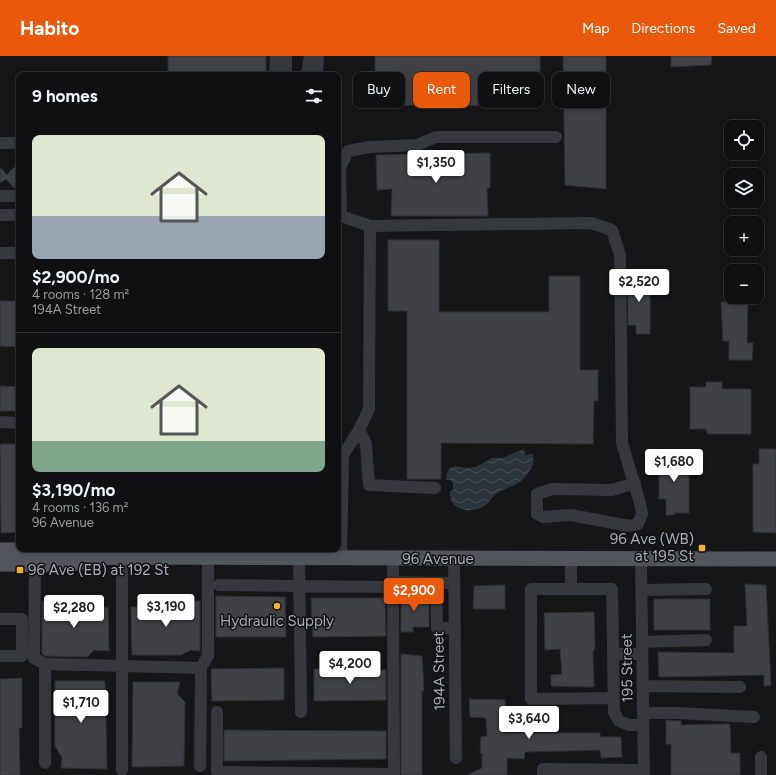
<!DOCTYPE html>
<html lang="en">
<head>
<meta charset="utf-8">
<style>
	:root { --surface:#101012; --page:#1e1e20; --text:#f1f3f6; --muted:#9c9d9f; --line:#303032; --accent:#ea580c }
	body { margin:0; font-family:Figtree,sans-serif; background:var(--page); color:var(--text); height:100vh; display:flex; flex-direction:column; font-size:15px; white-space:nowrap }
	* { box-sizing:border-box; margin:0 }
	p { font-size:13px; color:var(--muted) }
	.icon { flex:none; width:22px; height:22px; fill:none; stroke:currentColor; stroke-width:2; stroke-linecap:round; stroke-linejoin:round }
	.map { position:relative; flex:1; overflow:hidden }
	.details { position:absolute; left:16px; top:16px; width:325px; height:480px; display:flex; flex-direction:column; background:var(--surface); border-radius:8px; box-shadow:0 2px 6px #0003,0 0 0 1px var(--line) }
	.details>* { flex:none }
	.top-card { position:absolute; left:353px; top:16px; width:363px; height:36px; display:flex; gap:8px }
	.controls { position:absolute; left:724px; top:64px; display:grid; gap:8px }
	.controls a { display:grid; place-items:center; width:40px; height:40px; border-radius:8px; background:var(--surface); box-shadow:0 2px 6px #0003,0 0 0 1px var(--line); font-size:20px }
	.price { position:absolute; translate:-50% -34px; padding:0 9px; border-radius:4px; background:#fff; color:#222; font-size:13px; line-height:26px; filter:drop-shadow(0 1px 2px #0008) }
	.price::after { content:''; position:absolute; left:50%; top:24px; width:12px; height:9px; margin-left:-6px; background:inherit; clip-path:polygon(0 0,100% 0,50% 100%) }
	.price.active { background:var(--accent); color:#fff }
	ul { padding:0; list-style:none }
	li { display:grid; align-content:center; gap:8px; height:212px; padding:0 16px }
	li+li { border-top:1px solid var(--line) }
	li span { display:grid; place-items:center; height:124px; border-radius:8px; color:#555 }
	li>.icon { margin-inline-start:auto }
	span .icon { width:72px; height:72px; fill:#fffc; stroke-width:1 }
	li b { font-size:17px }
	h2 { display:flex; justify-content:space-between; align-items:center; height:48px; padding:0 16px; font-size:17px }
	.pill { padding:0 14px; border-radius:8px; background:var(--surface); box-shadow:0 2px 6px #0003,0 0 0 1px var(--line); font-size:14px; line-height:36px }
	.pill.active { background:var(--accent); color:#fff }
	header { display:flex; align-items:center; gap:24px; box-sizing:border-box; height:56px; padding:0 20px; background:var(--accent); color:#fff }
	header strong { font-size:19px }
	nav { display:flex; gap:22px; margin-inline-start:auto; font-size:14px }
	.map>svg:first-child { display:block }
	.water { fill:url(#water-waves) }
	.building { fill:#404145; stroke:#303034 }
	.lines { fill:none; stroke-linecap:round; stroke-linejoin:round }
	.minor { stroke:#37383d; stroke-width:12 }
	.major { stroke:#53555c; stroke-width:15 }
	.poi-dot { fill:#f2b134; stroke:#111113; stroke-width:1.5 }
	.labels { text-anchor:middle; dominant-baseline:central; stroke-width:3; stroke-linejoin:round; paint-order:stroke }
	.poi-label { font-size:15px; fill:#a8adb8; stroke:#111113; text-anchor:end }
	.street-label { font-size:15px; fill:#a8adb8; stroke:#111113 }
</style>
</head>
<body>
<header>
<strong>Habito</strong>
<nav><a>Map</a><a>Directions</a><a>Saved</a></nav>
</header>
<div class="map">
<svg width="776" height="719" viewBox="0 0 776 719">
	<defs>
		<pattern id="water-waves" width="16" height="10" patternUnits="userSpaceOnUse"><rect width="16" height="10" fill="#2c353c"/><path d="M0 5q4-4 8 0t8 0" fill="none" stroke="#485056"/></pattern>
	</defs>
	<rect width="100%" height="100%" fill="#161618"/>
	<path class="water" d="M 524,393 L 525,399 L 533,398 C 533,401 534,405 533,408 C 531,414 524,424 518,427 C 512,431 505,432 499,436 C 493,440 490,445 486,449 C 472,459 448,455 450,435 L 453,434 L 453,427 L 450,424 L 446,424 L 447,417 L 450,412 L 455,410 L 466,412 L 476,411 L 492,402 L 502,402 Z"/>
	<path class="building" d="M 168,0 L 266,0 L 266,19 L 168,19 Z
		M 375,0 L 540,0 L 540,50 L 375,49 Z
		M 563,0 L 606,0 L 606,133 L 565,129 Z
		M 671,0 L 712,0 L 711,9 L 671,11 Z
		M 490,97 L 490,132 L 487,132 L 488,160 L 391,160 L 392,133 L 377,134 L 376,99 Z
		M 19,108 L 19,132 L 13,131 L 6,123 L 0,127 L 0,111 L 7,119 L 12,113 Z
		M 388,184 L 439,184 L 439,256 L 549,256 L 549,220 L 580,220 L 580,314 L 598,314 L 598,345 L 594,344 L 593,388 L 441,387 L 441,423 L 407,423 L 407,255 L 388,255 Z
		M 628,219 L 650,219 L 650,278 L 636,278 L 636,269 L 628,269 Z
		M 0,245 L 19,245 L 19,291 L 0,290 Z
		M 748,245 L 747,287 L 753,287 L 752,304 L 729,304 L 729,285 L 723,285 L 721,246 Z
		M 706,326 L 722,326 L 722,333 L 751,333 L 751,378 L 707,378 L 707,373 L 690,373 L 690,331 L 706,331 Z
		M 0,330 L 19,331 L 19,355 L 0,355 Z
		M 0,388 L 19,388 L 19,476 L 1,477 Z
		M 759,393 L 776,393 L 776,477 L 753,476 L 753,408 L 759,408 Z
		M 659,394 L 674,394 L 674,406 L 689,406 L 689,457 L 674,457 L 674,459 L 666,459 L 666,443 L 659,443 Z
		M 745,528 L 766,529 L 771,629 L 764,630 L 764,619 L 659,621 L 658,596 L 734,597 L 734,570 L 747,570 Z
		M 505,529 L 505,553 L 473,553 L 474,530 Z
		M 401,539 L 429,539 L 429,571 L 413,571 L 413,576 L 401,576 Z
		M 216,540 L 285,541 L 286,581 L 216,581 Z
		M 311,542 L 385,542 L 386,580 L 313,581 Z
		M 654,543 L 710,543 L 710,574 L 654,574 Z
		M 42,545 L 92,545 L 91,553 L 108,551 L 109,595 L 94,594 L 87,601 L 45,600 L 42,598 Z
		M 146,545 L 200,545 L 200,595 L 191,594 L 181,599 L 132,599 L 131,551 L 146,551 Z
		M 594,556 L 595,591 L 593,596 L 594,631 L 551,630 L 551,619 L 562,618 L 560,593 L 545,594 L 544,557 Z
		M 401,598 L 422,600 L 424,635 L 422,635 L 422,719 L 401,719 Z
		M 284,612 L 284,644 L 212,645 L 211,613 Z
		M 314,613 L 386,614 L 386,644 L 314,645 Z
		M 22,622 L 22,672 L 19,672 L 20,719 L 0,719 L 0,623 Z
		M 55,625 L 105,625 L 107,713 L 61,712 L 62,702 L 55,690 Z
		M 133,626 L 180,626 L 177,638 L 185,646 L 184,710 L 132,711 Z
		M 469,643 L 505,644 L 505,677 L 600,677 L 600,681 L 621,681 L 622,701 L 601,702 L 600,694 L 525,696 L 524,703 L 507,702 L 507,719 L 467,719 L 482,712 L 482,697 L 480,697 L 481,681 L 487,680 L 486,662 L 470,661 Z
		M 666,664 L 681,665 L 681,669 L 730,668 L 731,697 L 740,697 L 740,719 L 671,719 L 671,688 L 666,688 Z
		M 224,674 L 386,675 L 386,703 L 224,705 Z"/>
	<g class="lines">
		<path class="minor" d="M 275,19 L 276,0
			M 286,19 L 286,0
			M 307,19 L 310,0
			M 317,19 L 318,0
			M 0,87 L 19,87
			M 0,140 L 19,140
			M 0,159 L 19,159
			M 370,170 L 591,167 L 612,174 L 620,199 L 622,387 L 640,447 L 642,458 L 638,468 L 629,470 L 571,459 L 543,461 L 537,458 L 537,438 L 552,433 L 612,434 L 635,427
			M 0,197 L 19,197
			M 0,366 L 19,367
			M 359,374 L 366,388 L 369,429 L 435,432
			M 122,493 L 122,714
			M 299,502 L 301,656
			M 341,503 L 343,399 L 359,374 L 369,353 L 370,170 L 341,160 L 340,112 L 348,95 L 370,91 L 417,89 L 436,81 L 556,81
			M 454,503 L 456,702
			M 571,504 L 571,533
			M 641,504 L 644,719
			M 35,509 L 34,602 L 45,608
			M 394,526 L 454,527
			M 436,527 L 437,572 L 455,572
			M 219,529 L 393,531 L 393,503
			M 642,534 L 706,533
			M 0,563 L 22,563 L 22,600 L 0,600
			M 642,586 L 706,584
			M 613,598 L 642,598
			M 201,612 L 208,600 L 208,502
			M 643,630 L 740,631
			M 613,642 L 531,643 L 531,533 L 612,533 L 614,656 L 619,665 L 629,669 L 643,669
			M 217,656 L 217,716 L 394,718 L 393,531
			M 643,657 L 677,657 L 754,661
			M 45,707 L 45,608 L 201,612 L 200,710
			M 543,719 L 543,713 L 644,714
			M 761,719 L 761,701"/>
		<path class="major" d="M 0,494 L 69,494 L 98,502
			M 0,508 L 69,509 L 99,502 L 122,501 L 776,503"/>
	</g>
	<g class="poi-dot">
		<rect x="698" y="488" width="8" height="8" rx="2"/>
		<rect x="16" y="510" width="8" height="8" rx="2"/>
		<circle cx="277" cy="550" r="4"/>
	</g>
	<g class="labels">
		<g class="poi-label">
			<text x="694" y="483">96 Ave (WB)<tspan x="694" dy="17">at 195 St</tspan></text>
			<text x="28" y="514" text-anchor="start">96 Ave (EB) at 192 St</text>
			<text x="277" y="565" text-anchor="middle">Hydraulic Supply</text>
		</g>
		<g class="street-label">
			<text x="438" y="503">96 Avenue</text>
			<text transform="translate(627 612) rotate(-91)">195 Street</text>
			<text transform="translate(439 615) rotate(-91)">194A Street</text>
		</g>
	</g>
</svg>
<div class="controls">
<a><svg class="icon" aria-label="locate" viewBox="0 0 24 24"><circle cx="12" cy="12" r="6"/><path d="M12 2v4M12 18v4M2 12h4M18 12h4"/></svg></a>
<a><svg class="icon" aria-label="layers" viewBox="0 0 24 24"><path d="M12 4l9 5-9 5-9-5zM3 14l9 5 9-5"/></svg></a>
<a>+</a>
<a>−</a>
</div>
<b class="price" style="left:436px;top:128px">$1,350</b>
<b class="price" style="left:639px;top:247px">$2,520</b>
<b class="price" style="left:674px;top:427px">$1,680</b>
<b class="price active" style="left:414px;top:556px">$2,900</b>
<b class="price" style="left:166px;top:572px">$3,190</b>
<b class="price" style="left:74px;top:573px">$2,280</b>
<b class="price" style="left:350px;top:629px">$4,200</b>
<b class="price" style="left:81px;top:668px">$1,710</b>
<b class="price" style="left:529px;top:684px">$3,640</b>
<div class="top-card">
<a class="pill">Buy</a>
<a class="pill active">Rent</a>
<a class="pill">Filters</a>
<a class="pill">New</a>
</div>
<section class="details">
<h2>9 homes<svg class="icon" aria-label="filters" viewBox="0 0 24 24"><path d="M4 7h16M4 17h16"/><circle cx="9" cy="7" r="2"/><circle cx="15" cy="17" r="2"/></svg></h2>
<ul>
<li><span style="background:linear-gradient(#dfe7d0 65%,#9aa5b1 0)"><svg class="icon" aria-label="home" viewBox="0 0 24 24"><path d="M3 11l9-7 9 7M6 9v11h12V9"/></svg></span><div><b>$2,900/mo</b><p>4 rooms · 128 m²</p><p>194A Street</p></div></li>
<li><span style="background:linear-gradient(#dfe7d0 75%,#7fa58c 0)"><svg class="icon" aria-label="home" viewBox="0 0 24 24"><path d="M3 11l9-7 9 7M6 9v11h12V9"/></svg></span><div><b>$3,190/mo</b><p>4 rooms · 136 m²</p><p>96 Avenue</p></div></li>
</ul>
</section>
</div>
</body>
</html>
